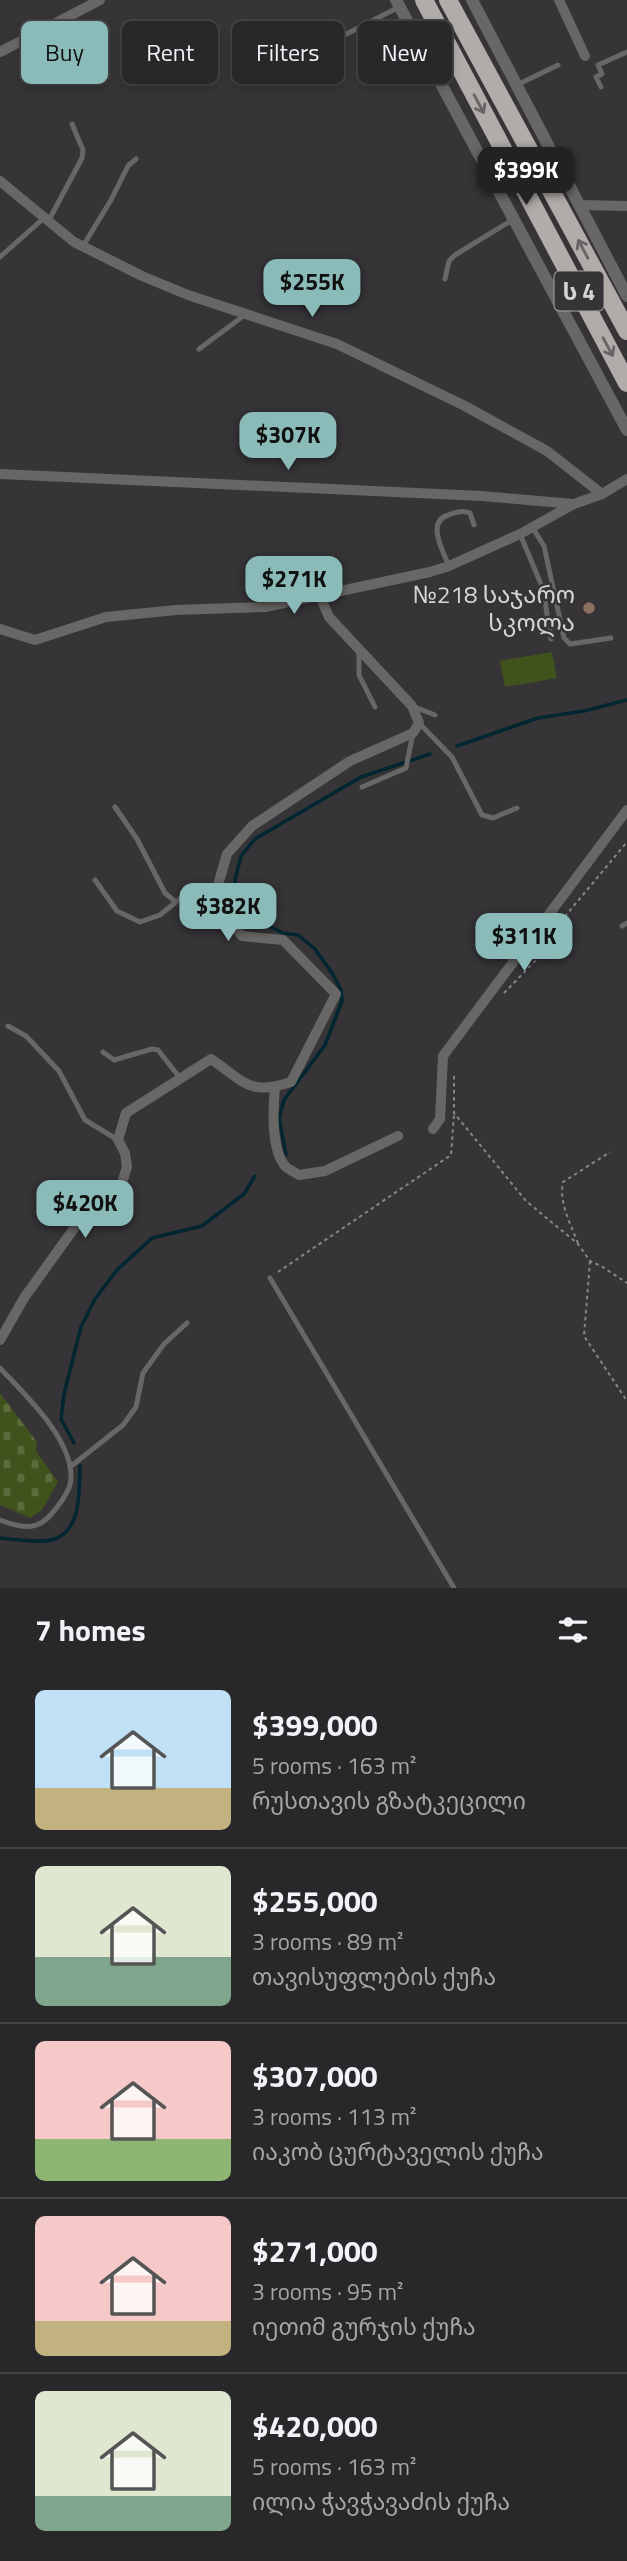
<!DOCTYPE html>
<html lang="en">
<head>
<meta charset="utf-8">
<style>
	:root { --surface:#282729; --page:#343335; --text:#f1f3f6; --muted:#a5a5a8; --line:#444446; --accent:#8bbbb9 }
	body { margin:0; font-family:"Titillium Web","Noto Sans Georgian",sans-serif; background:var(--page); color:var(--text); height:100vh; display:flex; flex-direction:column; font-size:26px; white-space:nowrap }
	* { box-sizing:border-box; margin:0 }
	p { font-size:23px; color:var(--muted) }
	.icon { flex:none; width:38px; height:38px; fill:none; stroke:currentColor; stroke-width:2; stroke-linecap:round; stroke-linejoin:round }
	.map { position:relative; height:1588px; overflow:hidden }
	.drawer { display:flex; flex-direction:column; background:var(--surface); flex:1 }
	.drawer>* { flex:none }
	.guide { position:absolute; left:21px; top:21px; width:586px; height:63px; display:flex; gap:14px }
	.price { position:absolute; translate:-50% -60px; padding:0 16px; border-radius:14px; background:var(--accent); color:#111; font-size:23px; line-height:46px; filter:drop-shadow(0 2px 4px #0008) }
	.price::after { content:''; position:absolute; left:50%; top:42px; width:21px; height:16px; margin-left:-10px; background:inherit; clip-path:polygon(0 0,100% 0,50% 100%) }
	.price.on { background:#222; color:#fff }
	ul { padding:0; list-style:none }
	li { display:flex; align-items:center; gap:21px; height:175px; padding:0 35px }
	li+li { border-top:2px solid var(--line) }
	li span { display:grid; place-items:center; flex:none; width:196px; height:140px; border-radius:10px; color:#555 }
	li>.icon { margin-inline-start:auto }
	span .icon { width:84px; height:84px; fill:#fffc; stroke-width:1 }
	li b { font-size:30px }
	h2 { display:flex; justify-content:space-between; align-items:center; height:84px; padding:0 35px; font-size:30px }
	.pill { padding:0 24px; border-radius:10px; background:var(--surface); box-shadow:0 4px 10px #0003,0 0 0 2px var(--line); font-size:24px; line-height:63px }
	.pill.on { background:var(--accent); color:#111 }
	.map>svg:first-child { display:block }
	.cemetery { fill:url(#cemetery-stones) }
	.green { fill:#40531c }
	.lines { fill:none; stroke-linecap:round; stroke-linejoin:round }
	.stream { stroke:#002631; stroke-width:3.5 }
	.path { stroke:#888689; stroke-width:2; stroke-dasharray:3.5 3.5; stroke-linecap:butt }
	.service { stroke:#696766; stroke-width:5 }
	.minor { stroke:#696766; stroke-width:10 }
	.tertiary { stroke:#696766; stroke-width:12 }
	.motorway { stroke:#b1aca9; stroke-width:18 }
	.oneway { stroke:#676465 }
	.education-dot { fill:#8d6e63; stroke:#363437; stroke-width:2.5 }
	.labels { text-anchor:middle; dominant-baseline:central; stroke-width:5; stroke-linejoin:round; paint-order:stroke }
	.shield { fill:#363437; stroke:#a6a4a7; stroke-width:2 }
	.shield-label { font-size:23px; font-weight:bold; fill:#d6d4d7 }
	.poi-label { font-size:24px; fill:#d6d4d7; stroke:#363437; text-anchor:end }
</style>
</head>
<body>
<div class="map">
<svg width="627" height="1588" viewBox="0 0 627 1588">
	<defs>
		<pattern id="cemetery-stones" width="16" height="16" patternUnits="userSpaceOnUse" patternTransform="scale(1.75)"><rect width="16" height="16" fill="#40531c"/><path d="M2 7V4a2 2 0 0 1 4 0v3zM10 15v-3a2 2 0 0 1 4 0v3z" fill="#5b6b3c"/></pattern>
	</defs>
	<rect width="100%" height="100%" fill="#363437"/>
	<path class="cemetery" d="M 0,1393 L 37,1442 L 36,1451 L 58,1482 L 42,1510 L 30,1518 L 0,1505 Z"/>
	<path class="green" d="M 552,652 L 557,678 L 505,687 L 500,661 Z"/>
	<g class="lines">
		<path class="stream" d="M 457,746 L 538,718 L 584,711 L 627,700
			M 286,1154 L 279,1118 L 284,1100 L 325,1045 L 342,1001 L 341,990 L 332,973 L 315,949 L 298,935 L 283,933 L 271,927 L 255,923 L 237,903 L 235,880 L 241,856 L 255,839 L 361,777 L 430,754
			M 74,1443 L 61,1419 L 64,1394 L 81,1327 L 95,1299 L 117,1270 L 152,1238 L 202,1226 L 244,1194 L 255,1176
			M 0,1538 C 14,1539 41,1544 55,1539 C 82,1529 79,1490 80,1466"/>
		<path class="path" d="M 504,993 L 536,960 L 567,914 L 627,842
			M 454,1076 L 454,1113 L 526,1201 L 578,1244 L 590,1261 L 601,1266 L 627,1283
			M 578,1243 C 570,1223 559,1203 563,1182 L 610,1152
			M 590,1261 L 584,1336 L 627,1401
			M 278,1272 L 451,1155 L 454,1114"/>
		<path class="service" d="M 295,69 L 325,45 L 399,7
			M 517,85 L 558,65
			M 601,87 L 596,77 L 602,74 L 598,65 L 627,52
			M 49,220 L 82,158 L 83,150 L 72,124
			M 83,246 L 111,200 L 128,166 L 136,159
			M 0,257 L 45,217
			M 445,279 L 449,261 L 455,255 L 514,219
			M 199,349 L 246,314
			M 532,527 L 544,546 L 564,638 L 570,644 L 611,638
			M 520,534 L 543,589 L 551,639
			M 449,566 C 443,551 426,522 448,515 C 456,512 462,510 470,513 L 474,525
			M 359,651 L 359,675 L 375,707
			M 412,706 L 435,715
			M 419,723 L 452,757 L 482,815 L 493,818 L 517,808
			M 362,787 L 406,768 L 413,733
			M 115,807 L 137,839 L 165,893 L 176,902
			M 95,880 L 117,911 L 140,922 L 160,915 L 181,898 L 218,885
			M 622,926 L 627,923
			M 8,1026 L 26,1036 L 59,1071 L 85,1120 L 118,1140
			M 103,1052 L 114,1060 L 152,1049 L 158,1050 L 180,1078
			M 270,1278 L 454,1588
			M 0,1368 C 25,1395 73,1439 71,1479 C 70,1490 60,1504 53,1512 C 38,1532 21,1528 0,1520
			M 70,1467 L 123,1425 L 136,1407 L 143,1373 L 164,1344 L 187,1323"/>
		<path class="minor" d="M 559,0 L 585,56
			M 0,52 L 100,0
			M 0,181 L 74,242 L 142,276 L 188,295 L 337,344 L 465,406 L 547,451 L 602,494
			M 580,205 L 627,206
			M 0,474 L 482,496 L 573,504
			M 0,629 L 35,640 L 106,617 L 176,610 L 265,607 L 430,572 L 449,566 L 520,534 L 574,504 L 602,494 L 627,479
			M 275,1087 C 273,1108 271,1149 285,1166 C 288,1169 294,1172 299,1175 L 325,1171 L 398,1136
			M 433,1129 L 440,1119 L 443,1056 L 627,810
			M 0,1340 L 24,1298 L 75,1227 L 102,1206 L 121,1186 L 127,1167 L 125,1153 L 118,1140 L 126,1113 L 211,1059 C 245,1082 249,1096 291,1082 L 336,994 L 283,940 L 242,936 L 219,906 L 218,885 L 227,854 L 252,826 L 350,761 L 413,733 L 419,723 L 412,706 L 329,617 L 319,594"/>
		<path class="tertiary" d="M 396,0 L 627,430
			M 472,0 L 627,296"/>
		<path class="motorway" d="M 424,0 L 627,383
			M 448,0 L 627,331"/>
	</g>
	<defs><path id="oneway-shaft" d="M-6 0H5M1.5-3L5.5 0L1.5 3" fill="none" stroke-width="1.6" stroke-linecap="round" stroke-linejoin="round" transform="scale(1.75)"/></defs>
	<g class="oneway">
		<use href="#oneway-shaft" transform="translate(479 104) rotate(62)"/>
		<use href="#oneway-shaft" transform="translate(583 249) rotate(-118)"/>
		<use href="#oneway-shaft" transform="translate(608 347) rotate(62)"/>
	</g>
	<circle class="education-dot" cx="589" cy="608" r="7"/>
	<g class="labels">
		<rect class="shield" x="554.5" y="271.5" width="49" height="39" rx="5"/>
		<g class="shield-label">
			<text x="579" y="291">ს 4</text>
		</g>
		<g class="poi-label">
			<text x="575" y="594">№218 საჯარო<tspan x="575" dy="28">სკოლა</tspan></text>
		</g>
	</g>
</svg>
<b class="price on" style="left:526px;top:207px">$399K</b>
<b class="price" style="left:312px;top:319px">$255K</b>
<b class="price" style="left:288px;top:472px">$307K</b>
<b class="price" style="left:294px;top:616px">$271K</b>
<b class="price" style="left:228px;top:943px">$382K</b>
<b class="price" style="left:524px;top:973px">$311K</b>
<b class="price" style="left:85px;top:1240px">$420K</b>
<div class="guide">
<a class="pill on">Buy</a>
<a class="pill">Rent</a>
<a class="pill">Filters</a>
<a class="pill">New</a>
</div>
</div>
<section class="drawer">
<h2>7 homes<svg class="icon" aria-label="filters" viewBox="0 0 24 24"><path d="M4 7h16M4 17h16"/><circle cx="9" cy="7" r="2"/><circle cx="15" cy="17" r="2"/></svg></h2>
<ul>
<li><span style="background:linear-gradient(#bfe0f5 70%,#c2b280 0)"><svg class="icon" aria-label="home" viewBox="0 0 24 24"><path d="M3 11l9-7 9 7M6 9v11h12V9"/></svg></span><div><b>$399,000</b><p>5 rooms · 163 m²</p><p>რუსთავის გზატკეცილი</p></div></li>
<li><span style="background:linear-gradient(#dfe7d0 65%,#7fa58c 0)"><svg class="icon" aria-label="home" viewBox="0 0 24 24"><path d="M3 11l9-7 9 7M6 9v11h12V9"/></svg></span><div><b>$255,000</b><p>3 rooms · 89 m²</p><p>თავისუფლების ქუჩა</p></div></li>
<li><span style="background:linear-gradient(#f6c9c9 70%,#8fb573 0)"><svg class="icon" aria-label="home" viewBox="0 0 24 24"><path d="M3 11l9-7 9 7M6 9v11h12V9"/></svg></span><div><b>$307,000</b><p>3 rooms · 113 m²</p><p>იაკობ ცურტაველის ქუჩა</p></div></li>
<li><span style="background:linear-gradient(#f6c9c9 75%,#c2b280 0)"><svg class="icon" aria-label="home" viewBox="0 0 24 24"><path d="M3 11l9-7 9 7M6 9v11h12V9"/></svg></span><div><b>$271,000</b><p>3 rooms · 95 m²</p><p>იეთიმ გურჯის ქუჩა</p></div></li>
<li><span style="background:linear-gradient(#dfe7d0 75%,#7fa58c 0)"><svg class="icon" aria-label="home" viewBox="0 0 24 24"><path d="M3 11l9-7 9 7M6 9v11h12V9"/></svg></span><div><b>$420,000</b><p>5 rooms · 163 m²</p><p>ილია ჭავჭავაძის ქუჩა</p></div></li>
</ul>
</section>
</body>
</html>
